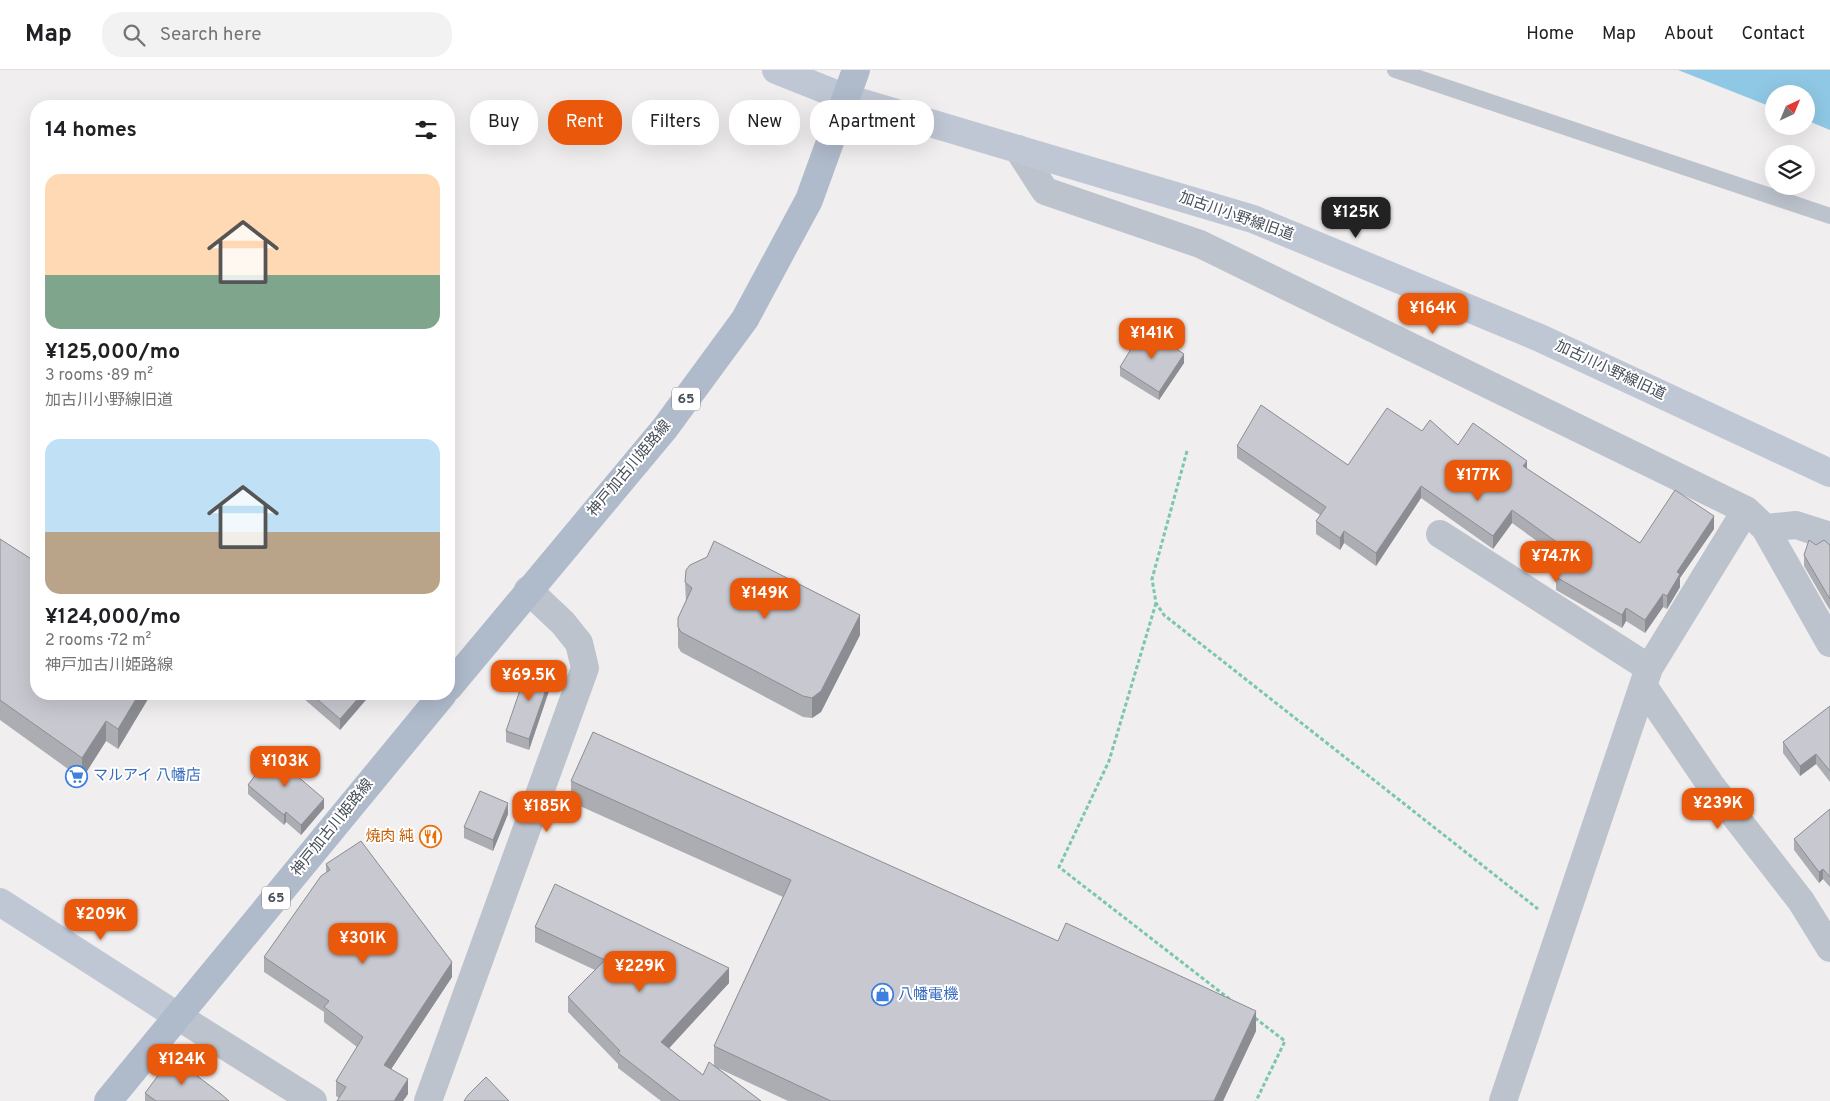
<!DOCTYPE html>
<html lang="en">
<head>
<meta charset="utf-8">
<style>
	:root { --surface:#fff; --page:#f2f2f2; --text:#202124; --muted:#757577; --line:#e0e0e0; --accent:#ea580c }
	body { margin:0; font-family:Overpass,"Noto Sans JP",sans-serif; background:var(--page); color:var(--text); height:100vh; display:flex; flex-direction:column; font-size:19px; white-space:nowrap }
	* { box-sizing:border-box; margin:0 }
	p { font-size:16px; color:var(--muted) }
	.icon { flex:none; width:28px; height:28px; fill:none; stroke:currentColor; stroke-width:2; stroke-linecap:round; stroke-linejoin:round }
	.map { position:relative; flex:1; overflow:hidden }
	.drawer { position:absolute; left:30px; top:30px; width:425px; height:600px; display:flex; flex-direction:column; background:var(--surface); border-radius:20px; box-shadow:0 5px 20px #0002 }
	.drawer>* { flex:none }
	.top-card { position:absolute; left:470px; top:30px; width:475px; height:45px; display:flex; gap:10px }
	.needle { width:32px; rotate:44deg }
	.controls { position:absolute; left:1765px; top:15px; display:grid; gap:10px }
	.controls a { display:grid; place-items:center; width:50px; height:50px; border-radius:50%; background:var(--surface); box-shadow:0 5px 20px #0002; font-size:25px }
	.price { position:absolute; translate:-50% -42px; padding:0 11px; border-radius:10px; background:var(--accent); color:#fff; font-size:16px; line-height:32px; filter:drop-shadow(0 1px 2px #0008) }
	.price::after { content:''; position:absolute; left:50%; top:30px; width:15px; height:11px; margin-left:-8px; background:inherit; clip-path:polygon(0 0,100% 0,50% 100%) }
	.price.current { background:#222; color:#fff }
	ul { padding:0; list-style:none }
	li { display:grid; align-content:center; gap:10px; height:265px; padding:0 15px }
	li span { display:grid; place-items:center; height:155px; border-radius:15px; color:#555 }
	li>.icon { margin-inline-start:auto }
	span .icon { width:90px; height:90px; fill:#fffc; stroke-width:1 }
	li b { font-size:21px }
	h2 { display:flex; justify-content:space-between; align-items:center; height:60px; padding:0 15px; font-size:21px }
	.pill { padding:0 18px; border-radius:20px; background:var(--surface); box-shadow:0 5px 20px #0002; font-size:18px; line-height:45px }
	.pill.current { background:var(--accent); color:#fff }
	header { display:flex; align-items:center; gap:30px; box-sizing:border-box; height:70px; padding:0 25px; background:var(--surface); border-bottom:1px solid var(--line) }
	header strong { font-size:24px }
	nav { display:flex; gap:28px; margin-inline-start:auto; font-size:18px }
	.search { width:350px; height:45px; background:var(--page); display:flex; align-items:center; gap:12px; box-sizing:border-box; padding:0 18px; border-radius:20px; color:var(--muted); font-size:19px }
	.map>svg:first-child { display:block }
	.water { fill:#8fc8e5 }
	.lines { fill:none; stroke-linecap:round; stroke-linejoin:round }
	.path { stroke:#7ac7ab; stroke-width:3; stroke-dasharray:4 2.5; stroke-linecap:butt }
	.lane { stroke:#bdc3cc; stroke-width:16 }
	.street { stroke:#bdc3cc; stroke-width:28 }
	.secondary { stroke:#c0c7d4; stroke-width:28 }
	.primary { stroke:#afbacb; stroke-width:28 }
	.wall { fill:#acadb3 }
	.shaded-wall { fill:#8c8d92 }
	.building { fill:#c8c9d0; stroke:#8c8d92 }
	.labels { text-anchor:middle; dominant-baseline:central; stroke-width:4; stroke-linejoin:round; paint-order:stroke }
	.shield { fill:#fff; stroke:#7e848c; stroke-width:1 }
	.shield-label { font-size:14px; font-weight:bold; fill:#474f5a }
	.street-label { font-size:15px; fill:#474f5a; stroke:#fff }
	.shop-label { font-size:15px; fill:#366cbe; stroke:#fff; text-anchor:start }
	.food-label { font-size:15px; fill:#c56008; stroke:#fff; text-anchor:end }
</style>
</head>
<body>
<header>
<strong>Map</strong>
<div class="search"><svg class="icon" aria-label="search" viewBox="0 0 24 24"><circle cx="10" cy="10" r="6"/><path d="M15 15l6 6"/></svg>Search here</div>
<nav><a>Home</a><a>Map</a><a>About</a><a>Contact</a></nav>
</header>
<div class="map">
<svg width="1830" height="1031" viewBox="0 0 1830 1031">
	<rect width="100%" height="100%" fill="#f0eeee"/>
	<path class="water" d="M 1678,0 L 1830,0 L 1830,60 L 1806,50 L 1806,24 L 1774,24 L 1774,38 Z"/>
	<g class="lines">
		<path class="path" d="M 1187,381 L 1152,509 L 1156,533 L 1164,545 L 1538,839
			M 1156,533 L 1109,691 L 1059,797 L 1232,931
			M 1255,948 L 1285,971 L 1256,1031"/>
		<path class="lane" d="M 1395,0 L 1830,146"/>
		<path class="street" d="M 1018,79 L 1045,121 L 1200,174 L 1746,440 L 1765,458 L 1796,455 L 1830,466
			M 1765,458 L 1830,573
			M 1440,464 L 1649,598
			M 1644,617 L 1710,714 L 1801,831 L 1830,878
			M 179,947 L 313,1031
			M 428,1031 L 585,598 L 579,573 L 563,553 L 528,520
			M 1503,1031 L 1649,598 L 1746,440"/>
		<path class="secondary" d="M 776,0 L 846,28 L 1253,149 L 1540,268 L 1830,403
			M 0,832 L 179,947"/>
		<path class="primary" d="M 449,617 L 665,358 L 745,249 L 809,130 L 856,0
			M 108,1031 L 443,624"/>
	</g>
	<path class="wall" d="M 1184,293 L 1159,330 L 1120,306 L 1120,297 Z
		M 1422,361 L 1458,375 L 1527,399 L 1640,473 L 1714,459 L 1680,508 L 1680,517 L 1667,539 L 1663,537 L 1645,563 L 1626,551 L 1622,558 L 1556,520 L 1556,507 L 1566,492 L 1512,453 L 1493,479 L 1421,428 L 1376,496 L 1344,473 L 1340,480 L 1316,464 L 1316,451 L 1320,445 L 1237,388 L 1237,376 L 1348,395 Z
		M 0,469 L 36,624 L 151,624 L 118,679 L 106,671 L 82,709 L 0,650 Z
		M 1816,475 L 1830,475 L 1830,540 L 1828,537 L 1804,496 L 1804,485 Z
		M 685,512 L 860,565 L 821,642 L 812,648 L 803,647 L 681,582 L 678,577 L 678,548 L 686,532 Z
		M 552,612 L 529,680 L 506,672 L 506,661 Z
		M 303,624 L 371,624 L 340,660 L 303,628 Z
		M 1830,636 L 1830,712 L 1816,694 L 1800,706 L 1783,683 L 1783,672 Z
		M 256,698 L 293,702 L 324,738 L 301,765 L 286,752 L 284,755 L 248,724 L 248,715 L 256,704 Z
		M 571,711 L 1256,961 L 1223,1031 L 788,1031 L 718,998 L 761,1031 L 661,1031 L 618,998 L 618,994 L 568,942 L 568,927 L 595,900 L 535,872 L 535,857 L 729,913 L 669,978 L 703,1005 L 714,995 L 714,976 L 783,827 L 571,732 Z
		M 1830,739 L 1830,817 L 1823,809 L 1819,813 L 1794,780 L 1794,769 Z
		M 508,744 L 493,781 L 464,768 L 464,757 Z
		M 326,794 L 452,907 L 391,999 L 408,1024 L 403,1031 L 337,1031 L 339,1028 L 336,1026 L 336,1011 L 357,977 L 324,952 L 324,942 L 264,902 L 264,887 L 326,803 Z
		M 145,1023 L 229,1031 L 145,1031 Z"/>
	<path class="shaded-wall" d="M 1184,284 L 1184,293 L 1159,330 L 1159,322 Z
		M 1527,391 L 1527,403 L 1523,396 Z
		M 1421,416 L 1421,428 L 1376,496 L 1376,483 Z
		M 1512,440 L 1512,453 L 1493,479 L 1493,466 Z
		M 1714,446 L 1714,459 L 1680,508 L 1680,517 L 1667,539 L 1667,526 L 1677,502 Z
		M 1344,461 L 1344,473 L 1340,480 L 1340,468 Z
		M 1663,524 L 1663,537 L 1645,563 L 1645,550 Z
		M 1626,538 L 1626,551 L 1622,558 L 1622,545 Z
		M 860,545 L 860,565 L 821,642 L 812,648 L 812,628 Z
		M 552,602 L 552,612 L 529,680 L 529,669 Z
		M 139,624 L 151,624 L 118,679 L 118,659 Z
		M 362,624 L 371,624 L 340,660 L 340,649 Z
		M 106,651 L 106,671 L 82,709 L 82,688 Z
		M 1816,684 L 1816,694 L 1800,706 L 1800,696 Z
		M 324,729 L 324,738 L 301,765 L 301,755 Z
		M 508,733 L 508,744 L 493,781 L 493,770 Z
		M 286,742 L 286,752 L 284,755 L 284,745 Z
		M 1823,799 L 1823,809 L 1819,813 L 1819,802 Z
		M 452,892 L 452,907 L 384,1010 L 384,995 Z
		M 729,898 L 729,913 L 661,987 L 661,972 Z
		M 1256,941 L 1256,961 L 1223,1031 L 1214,1031 Z
		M 408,1009 L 408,1024 L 403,1031 L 394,1031 Z"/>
	<path class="building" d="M 1144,258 L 1184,284 L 1159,322 L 1120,297 Z
		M 1261,335 L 1348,395 L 1387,338 L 1422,361 L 1430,350 L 1458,375 L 1473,353 L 1527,391 L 1523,396 L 1640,473 L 1675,420 L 1714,446 L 1677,502 L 1680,504 L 1667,526 L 1663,524 L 1645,550 L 1626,538 L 1622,545 L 1556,507 L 1572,483 L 1512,440 L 1493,466 L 1421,416 L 1376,483 L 1344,461 L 1340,468 L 1316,451 L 1326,437 L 1237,376 Z
		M 0,469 L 36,492 L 36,624 L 139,624 L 118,659 L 106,651 L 82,688 L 0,630 Z
		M 1809,470 L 1816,475 L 1824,470 L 1830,475 L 1830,529 L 1828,526 L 1804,485 Z
		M 714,471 L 860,545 L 821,621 L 812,628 L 803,626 L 681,562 L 678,557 L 678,548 L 692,518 L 685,512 L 686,500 L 690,495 L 707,487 Z
		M 529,594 L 552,602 L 529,669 L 506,661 Z
		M 311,624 L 362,624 L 340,649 Z
		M 1830,636 L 1830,701 L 1816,684 L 1800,696 L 1783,672 Z
		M 593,662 L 1058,871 L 1066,853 L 1256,941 L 1214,1031 L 831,1031 L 714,976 L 791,810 L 571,711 Z
		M 271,679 L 293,698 L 290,700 L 324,729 L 301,755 L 286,742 L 284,745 L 248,715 L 259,700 L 256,698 Z
		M 480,721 L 508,733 L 493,770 L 464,757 Z
		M 1830,739 L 1830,807 L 1823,799 L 1819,802 L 1794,769 Z
		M 361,771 L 452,892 L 384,995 L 408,1009 L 394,1031 L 337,1031 L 346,1017 L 336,1011 L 363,967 L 324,937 L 329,931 L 264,887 L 321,806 L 330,800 L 326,794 Z
		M 555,814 L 729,898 L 661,972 L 703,1005 L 709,992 L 761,1031 L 680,1031 L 618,983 L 620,981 L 568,927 L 605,890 L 535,857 Z
		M 172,987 L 221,1024 L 229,1031 L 156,1031 L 145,1023 Z
		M 486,1007 L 509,1031 L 464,1031 L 468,1025 Z"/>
	<defs>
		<symbol id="supermarket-ring" viewBox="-11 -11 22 22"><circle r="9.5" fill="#fff" stroke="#3f7fe0" stroke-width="1.5"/><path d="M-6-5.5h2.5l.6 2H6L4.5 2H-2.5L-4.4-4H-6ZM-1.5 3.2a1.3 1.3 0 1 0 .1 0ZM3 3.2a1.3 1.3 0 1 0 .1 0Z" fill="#3f7fe0"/></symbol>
		<symbol id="restaurant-ring" viewBox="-11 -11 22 22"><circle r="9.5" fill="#fff" stroke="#e8710a" stroke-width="1.5"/><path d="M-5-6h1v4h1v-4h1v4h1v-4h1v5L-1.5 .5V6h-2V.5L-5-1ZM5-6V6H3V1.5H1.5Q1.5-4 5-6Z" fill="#e8710a"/></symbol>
		<symbol id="shop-ring" viewBox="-11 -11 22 22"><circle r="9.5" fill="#fff" stroke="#3f7fe0" stroke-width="1.5"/><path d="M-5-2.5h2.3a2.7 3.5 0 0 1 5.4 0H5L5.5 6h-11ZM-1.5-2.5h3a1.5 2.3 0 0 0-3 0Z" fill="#3f7fe0"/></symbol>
	</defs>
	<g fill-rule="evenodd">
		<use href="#supermarket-ring" x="64" y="694" width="25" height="25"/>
		<use href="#restaurant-ring" x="418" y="754" width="25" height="25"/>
		<use href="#shop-ring" x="870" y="912" width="25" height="25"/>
	</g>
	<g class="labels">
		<g class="shield">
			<rect x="672" y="317.5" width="28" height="23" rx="4"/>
			<rect x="262" y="816.5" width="28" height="23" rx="4"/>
		</g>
		<g class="shield-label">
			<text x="686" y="329">65</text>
			<text x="276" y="828">65</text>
		</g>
		<g class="street-label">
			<text transform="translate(1236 147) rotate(19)">加古川小野線旧道</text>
			<text transform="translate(1610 301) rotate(25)">加古川小野線旧道</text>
			<text transform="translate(630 399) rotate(-50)">神戸加古川姫路線</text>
			<text transform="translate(333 758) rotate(-51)">神戸加古川姫路線</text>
		</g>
		<g class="shop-label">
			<text x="93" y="706">マルアイ 八幡店</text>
			<text x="898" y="925">八幡電機</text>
		</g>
		<g class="food-label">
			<text x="414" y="767">焼肉 純</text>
		</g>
	</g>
</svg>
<div class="controls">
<a><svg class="needle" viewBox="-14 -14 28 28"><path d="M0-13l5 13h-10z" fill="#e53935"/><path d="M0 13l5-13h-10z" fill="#757577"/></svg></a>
<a><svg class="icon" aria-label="layers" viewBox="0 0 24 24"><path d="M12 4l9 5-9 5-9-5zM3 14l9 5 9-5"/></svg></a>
</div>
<b class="price current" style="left:1356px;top:169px">¥125K</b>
<b class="price" style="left:1433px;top:265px">¥164K</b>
<b class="price" style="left:1152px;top:290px">¥141K</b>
<b class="price" style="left:1478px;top:432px">¥177K</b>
<b class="price" style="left:1556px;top:513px">¥74.7K</b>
<b class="price" style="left:765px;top:550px">¥149K</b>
<b class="price" style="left:529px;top:632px">¥69.5K</b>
<b class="price" style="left:285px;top:718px">¥103K</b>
<b class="price" style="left:1718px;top:760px">¥239K</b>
<b class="price" style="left:547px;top:763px">¥185K</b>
<b class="price" style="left:101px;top:871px">¥209K</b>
<b class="price" style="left:363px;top:895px">¥301K</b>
<b class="price" style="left:640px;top:923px">¥229K</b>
<b class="price" style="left:182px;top:1016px">¥124K</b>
<div class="top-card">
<a class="pill">Buy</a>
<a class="pill current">Rent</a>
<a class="pill">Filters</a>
<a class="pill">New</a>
<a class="pill">Apartment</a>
</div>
<section class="drawer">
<h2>14 homes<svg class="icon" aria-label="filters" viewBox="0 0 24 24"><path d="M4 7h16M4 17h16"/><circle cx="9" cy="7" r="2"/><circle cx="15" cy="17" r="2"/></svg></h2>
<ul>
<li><span style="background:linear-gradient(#ffd9b3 65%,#7fa58c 0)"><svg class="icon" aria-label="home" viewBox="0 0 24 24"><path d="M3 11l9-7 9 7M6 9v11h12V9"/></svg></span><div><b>¥125,000/mo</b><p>3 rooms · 89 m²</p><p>加古川小野線旧道</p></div></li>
<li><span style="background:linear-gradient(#bfe0f5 60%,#b9a48a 0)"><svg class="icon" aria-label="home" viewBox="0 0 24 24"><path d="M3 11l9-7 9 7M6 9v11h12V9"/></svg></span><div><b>¥124,000/mo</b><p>2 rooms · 72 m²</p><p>神戸加古川姫路線</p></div></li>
</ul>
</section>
</div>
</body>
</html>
